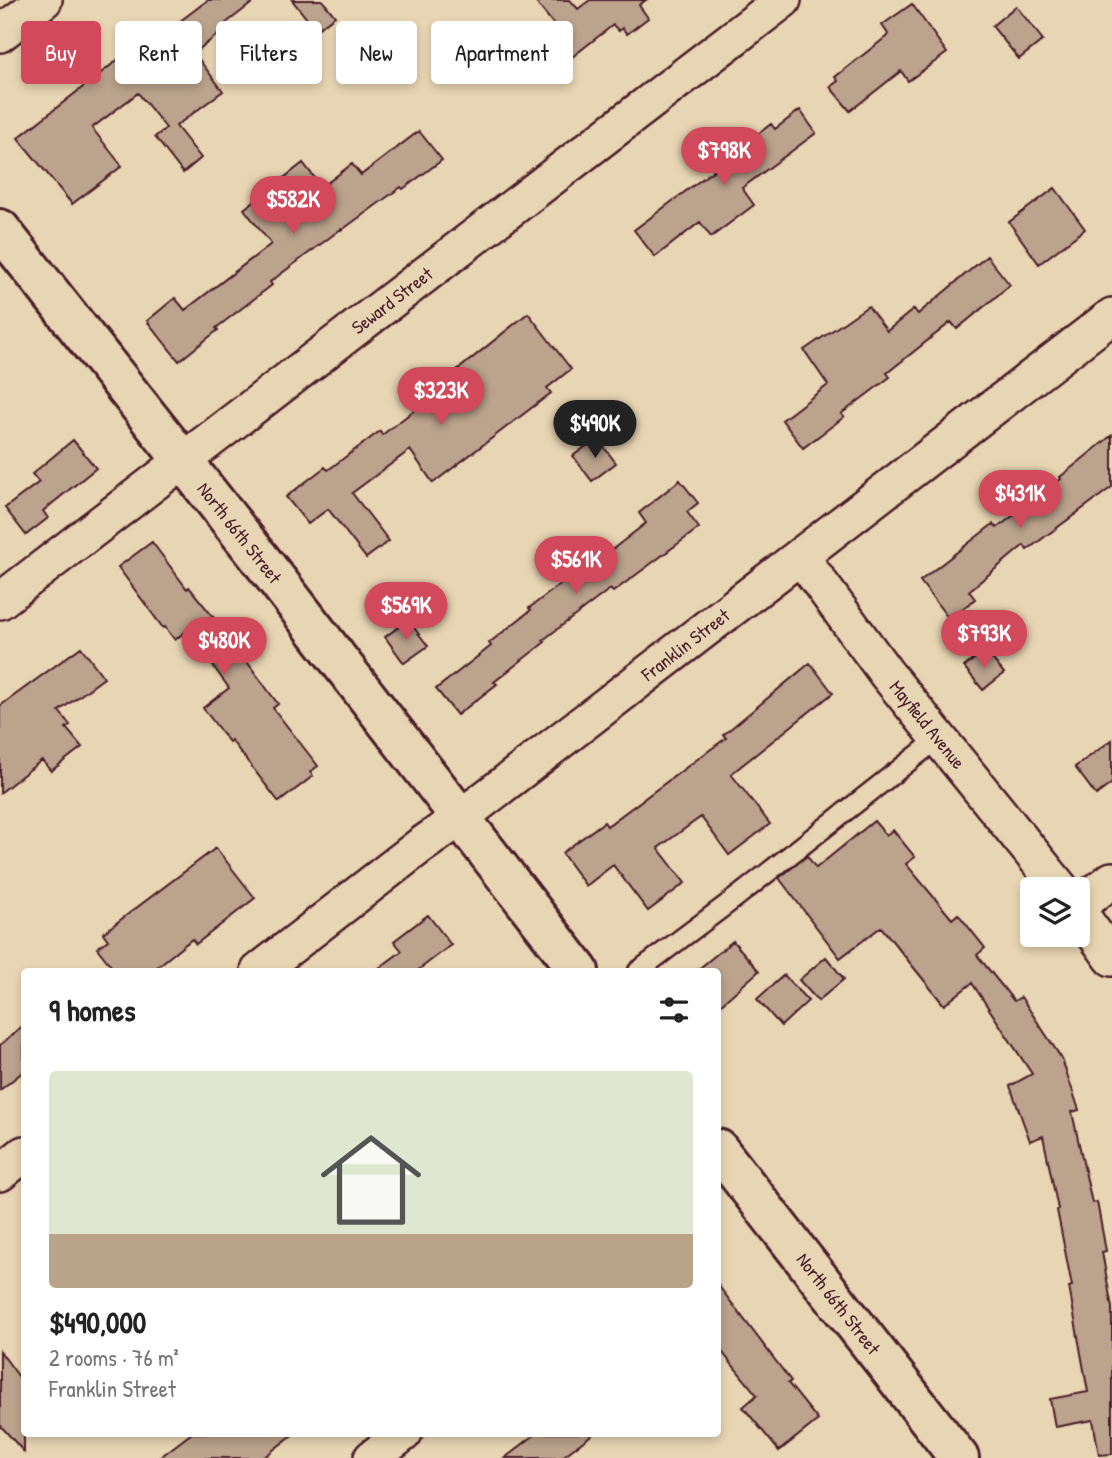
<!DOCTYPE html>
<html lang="en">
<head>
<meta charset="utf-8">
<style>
	:root { --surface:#fff; --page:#f2f2f2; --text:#222; --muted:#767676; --line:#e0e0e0; --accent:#d1495b }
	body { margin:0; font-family:"Patrick Hand",sans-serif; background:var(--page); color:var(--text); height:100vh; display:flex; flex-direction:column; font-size:26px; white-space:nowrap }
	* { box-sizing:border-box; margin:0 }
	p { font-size:23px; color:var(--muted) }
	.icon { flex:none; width:38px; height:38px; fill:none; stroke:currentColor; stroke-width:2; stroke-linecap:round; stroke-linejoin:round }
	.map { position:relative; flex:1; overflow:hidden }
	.drawer { position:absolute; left:21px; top:968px; width:700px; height:469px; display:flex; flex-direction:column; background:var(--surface); border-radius:7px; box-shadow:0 4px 10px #0003 }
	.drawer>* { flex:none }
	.hud { position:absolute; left:21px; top:21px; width:700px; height:63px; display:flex; gap:14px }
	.buttons { position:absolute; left:1020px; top:877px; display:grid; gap:14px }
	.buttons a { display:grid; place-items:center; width:70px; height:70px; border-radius:7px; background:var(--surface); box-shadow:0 4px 10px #0003; font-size:35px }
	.price { position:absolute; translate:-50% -60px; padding:0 16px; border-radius:24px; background:var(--accent); color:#fff; font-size:23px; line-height:46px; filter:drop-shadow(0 2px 4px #0008) }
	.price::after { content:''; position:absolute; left:50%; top:42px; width:21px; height:16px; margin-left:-10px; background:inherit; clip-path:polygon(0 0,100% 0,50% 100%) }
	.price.current { background:#222; color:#fff }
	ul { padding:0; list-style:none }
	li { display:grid; align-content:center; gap:14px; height:371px; padding:0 28px }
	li+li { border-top:2px solid var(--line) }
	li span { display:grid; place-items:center; height:217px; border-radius:7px; color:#555 }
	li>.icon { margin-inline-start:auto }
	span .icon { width:126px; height:126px; fill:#fffc; stroke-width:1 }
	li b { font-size:30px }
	h2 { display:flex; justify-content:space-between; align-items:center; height:84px; padding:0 28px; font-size:30px }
	.chip { padding:0 24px; border-radius:7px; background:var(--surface); box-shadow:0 4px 10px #0003; font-size:24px; line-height:63px }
	.chip.current { background:var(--accent); color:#fff }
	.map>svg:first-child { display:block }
	.building { fill:#bba38d; stroke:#4a1f2b; stroke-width:2 }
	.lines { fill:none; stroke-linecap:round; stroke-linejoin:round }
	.lane-casing { stroke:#4a1f2b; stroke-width:23 }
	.street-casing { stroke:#4a1f2b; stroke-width:40 }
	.secondary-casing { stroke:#4a1f2b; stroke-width:44 }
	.lane { stroke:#e8d5b3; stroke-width:18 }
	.street { stroke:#e8d5b3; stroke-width:35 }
	.secondary { stroke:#e8d5b3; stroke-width:38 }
	.labels { text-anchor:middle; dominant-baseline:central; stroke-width:5; stroke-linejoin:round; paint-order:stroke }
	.street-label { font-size:19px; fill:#4a1f2b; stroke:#e8d5b3 }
</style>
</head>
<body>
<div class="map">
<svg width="1112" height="1458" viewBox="0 0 1112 1458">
	<rect width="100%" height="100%" fill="#e8d5b3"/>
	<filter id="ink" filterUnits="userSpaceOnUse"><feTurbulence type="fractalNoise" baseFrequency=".0143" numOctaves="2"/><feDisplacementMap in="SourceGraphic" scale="14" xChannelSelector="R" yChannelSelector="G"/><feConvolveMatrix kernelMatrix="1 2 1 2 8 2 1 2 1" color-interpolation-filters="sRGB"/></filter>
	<g filter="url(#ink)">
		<path class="building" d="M 208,0 L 256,0 L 221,27 L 224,30 L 194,53 L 223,91 L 176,126 L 201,158 L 183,173 L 155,137 L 166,128 L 138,93 L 92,128 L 122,166 L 72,204 L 18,138 L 143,40 L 147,46 Z
			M 292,0 L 322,0 L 335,16 L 316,30 Z
			M 534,0 L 570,0 L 578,9 L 590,0 L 646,0 L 639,5 L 648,18 L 627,34 L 622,28 L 619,31 L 613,25 L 563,64 L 542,38 L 556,27 Z
			M 912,4 L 947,53 L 908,81 L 901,71 L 850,111 L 830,87 L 838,81 L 835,77 L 886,37 L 888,34 L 882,25 Z
			M 1016,6 L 1043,40 L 1019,59 L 992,26 Z
			M 800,110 L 816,133 L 742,188 L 754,205 L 711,237 L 700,222 L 655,257 L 634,230 L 738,152 L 737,150 L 771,124 L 775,129 Z
			M 419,131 L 442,160 L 403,189 L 401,187 L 342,230 L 341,229 L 270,282 L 272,285 L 216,328 L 218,330 L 179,361 L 147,321 L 175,298 L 185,310 L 271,244 L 244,209 L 303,163 L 322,187 L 352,164 L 361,175 Z
			M 1055,188 L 1085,229 L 1039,264 L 1009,222 Z
			M 987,256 L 1010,285 L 957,329 L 951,322 L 887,373 L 890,377 L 841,414 L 844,417 L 803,448 L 782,420 L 828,385 L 804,350 L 868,306 L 887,331 L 914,309 L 918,314 Z
			M 528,313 L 571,369 L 547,388 L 551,393 L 433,483 L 410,450 L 352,493 L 389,541 L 366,558 L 328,509 L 308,524 L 286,497 L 325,467 L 328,470 L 380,431 L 382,435 L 447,385 L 444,381 Z
			M 1112,435 L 1112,487 L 1027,550 L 1024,545 L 969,591 L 975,599 L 949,619 L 920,581 L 993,524 L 997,528 L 1061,479 L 1060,477 Z
			M 597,438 L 616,463 L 592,481 L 573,456 Z
			M 73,440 L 96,468 L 43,511 L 48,518 L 26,535 L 5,508 L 39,482 L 32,474 Z
			M 680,480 L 698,503 L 687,512 L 699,528 L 613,592 L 610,589 L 543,640 L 545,642 L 494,682 L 497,684 L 457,715 L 436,689 L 491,646 L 489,643 L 531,610 L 529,608 L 574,574 L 576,578 L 646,523 L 639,513 Z
			M 152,542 L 187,589 L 189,587 L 223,629 L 278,704 L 273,708 L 318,766 L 310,772 L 313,776 L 279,802 L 231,740 L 229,742 L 203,708 L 229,688 L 187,630 L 175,640 L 165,627 L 163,628 L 118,567 Z
			M 408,620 L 428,646 L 404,663 L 385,637 Z
			M 81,647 L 104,678 L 59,711 L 70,725 L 66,728 L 82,747 L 51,771 L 42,760 L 0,793 L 0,706 Z
			M 985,650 L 1004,673 L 983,690 L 964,667 Z
			M 810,663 L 833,693 L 731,774 L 770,824 L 729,855 L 701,817 L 658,848 L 685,883 L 648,911 L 613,865 L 586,886 L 562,853 L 604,822 L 607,826 L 726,738 L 723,735 Z
			M 1112,740 L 1112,783 L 1096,795 L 1075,767 Z
			M 874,821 L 886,835 L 893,830 L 915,857 L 906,864 L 952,919 L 958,914 L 985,948 L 977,955 L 1014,1001 L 1021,997 L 1062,1059 L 1079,1110 L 1072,1112 L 1092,1203 L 1097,1202 L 1106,1251 L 1102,1252 L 1112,1308 L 1112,1454 L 1099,1455 L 1093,1420 L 1055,1427 L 1050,1399 L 1088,1392 L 1069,1287 L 1072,1286 L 1057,1210 L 1058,1209 L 1043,1136 L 1030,1141 L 1010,1086 L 1032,1074 L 972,983 L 944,1005 L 881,927 L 840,958 L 779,878 L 807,856 L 816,868 Z
			M 216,848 L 255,898 L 196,944 L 192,939 L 152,971 L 115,971 L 97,948 L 108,940 L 103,933 Z
			M 428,915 L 451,945 L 417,971 L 375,971 L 402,951 L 394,941 Z
			M 733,941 L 759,971 L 718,1007 L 718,971 L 696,971 Z
			M 826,957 L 844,979 L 818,1001 L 799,980 Z
			M 784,975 L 808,1001 L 781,1026 L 757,999 Z
			M 24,1025 L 24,1071 L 0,1090 L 0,1045 Z
			M 718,1285 L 791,1381 L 788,1383 L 818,1420 L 779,1451 L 743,1407 L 757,1395 L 718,1347 Z
			M 0,1351 L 24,1384 L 24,1452 L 0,1425 Z
			M 192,1433 L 295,1433 L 263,1458 L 159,1458 Z
			M 537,1433 L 594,1433 L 561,1458 L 505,1458 Z"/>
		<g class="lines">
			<defs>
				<path id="lane" d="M 638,971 L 738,896 L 939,738"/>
				<g id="street">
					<path d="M 0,34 L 44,0"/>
					<path id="s1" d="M 801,557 L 886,673 L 1061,889"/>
					<path id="s2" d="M 0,601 L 783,0"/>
					<path d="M 1078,906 L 1112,880"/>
					<path d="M 1078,911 L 1112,958"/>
					<path id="s3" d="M 259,971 L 420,846 L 460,818 L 1112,316"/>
					<path d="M 0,1173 L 24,1154"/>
					<path d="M 372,1458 L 404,1433"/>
				</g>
				<g id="secondary">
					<path id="s4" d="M 0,229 L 273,575 L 579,971"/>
					<path id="s5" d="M 718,1149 L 959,1458"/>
				</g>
			</defs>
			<use href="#lane" class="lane-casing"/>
			<use href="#street" class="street-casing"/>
			<use href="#secondary" class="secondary-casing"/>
			<use href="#lane" class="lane"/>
			<use href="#street" class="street"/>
			<use href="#secondary" class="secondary"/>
		</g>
	</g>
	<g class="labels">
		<g class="street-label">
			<text stroke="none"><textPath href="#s2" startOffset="494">Seward Street</textPath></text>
			<text stroke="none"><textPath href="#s4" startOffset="387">North 66th Street</textPath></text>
			<text stroke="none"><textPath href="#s3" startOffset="537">Franklin Street</textPath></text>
			<text stroke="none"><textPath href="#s1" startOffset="210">Mayfield Avenue</textPath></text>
			<text stroke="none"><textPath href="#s5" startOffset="196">North 66th Street</textPath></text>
		</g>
	</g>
</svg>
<div class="buttons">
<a><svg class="icon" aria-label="layers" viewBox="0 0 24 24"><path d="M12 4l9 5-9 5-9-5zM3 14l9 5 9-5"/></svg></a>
</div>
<b class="price" style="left:724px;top:187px">$798K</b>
<b class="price" style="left:293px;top:236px">$582K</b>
<b class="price" style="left:441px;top:427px">$323K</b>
<b class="price current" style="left:595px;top:460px">$490K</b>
<b class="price" style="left:1020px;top:530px">$431K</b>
<b class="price" style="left:576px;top:596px">$561K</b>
<b class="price" style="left:406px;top:642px">$569K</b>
<b class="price" style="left:984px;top:670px">$793K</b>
<b class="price" style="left:224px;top:677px">$480K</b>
<div class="hud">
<a class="chip current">Buy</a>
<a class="chip">Rent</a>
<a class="chip">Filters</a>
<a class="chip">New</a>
<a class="chip">Apartment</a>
</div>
<section class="drawer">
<h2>9 homes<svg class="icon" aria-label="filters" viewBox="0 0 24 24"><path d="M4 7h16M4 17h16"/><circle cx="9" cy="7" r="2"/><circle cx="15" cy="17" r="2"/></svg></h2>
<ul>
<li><span style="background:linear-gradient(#dfe7d0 75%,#b9a48a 0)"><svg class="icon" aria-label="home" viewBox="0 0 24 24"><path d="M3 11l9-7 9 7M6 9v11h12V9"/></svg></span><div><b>$490,000</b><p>2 rooms · 76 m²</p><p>Franklin Street</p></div></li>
</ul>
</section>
</div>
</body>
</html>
